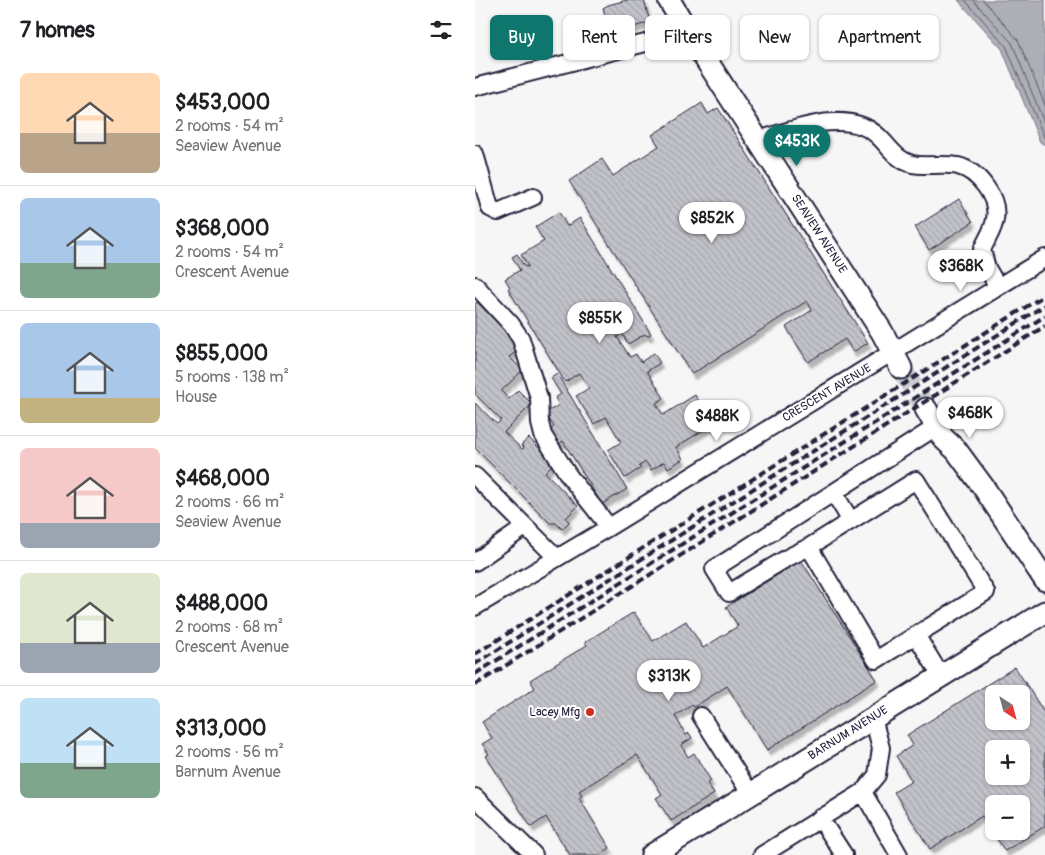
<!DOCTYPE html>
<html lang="en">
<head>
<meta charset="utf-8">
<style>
	:root { --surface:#fff; --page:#f2f2f2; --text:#202124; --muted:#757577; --line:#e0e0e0; --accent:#0f766e }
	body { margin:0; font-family:Pangolin,sans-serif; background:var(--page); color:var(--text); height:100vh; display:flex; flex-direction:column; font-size:19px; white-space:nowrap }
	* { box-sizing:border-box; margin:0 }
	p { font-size:16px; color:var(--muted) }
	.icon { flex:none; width:28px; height:28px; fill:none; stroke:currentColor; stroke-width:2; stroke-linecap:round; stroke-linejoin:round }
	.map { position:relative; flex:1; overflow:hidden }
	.side { display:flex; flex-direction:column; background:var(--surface); width:475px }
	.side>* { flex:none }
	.guide { position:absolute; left:15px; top:15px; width:475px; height:45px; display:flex; gap:10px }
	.needle { width:32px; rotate:144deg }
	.tools { position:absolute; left:510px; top:685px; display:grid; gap:10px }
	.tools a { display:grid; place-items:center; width:45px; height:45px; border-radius:8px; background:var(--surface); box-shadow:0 1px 4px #0004; font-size:25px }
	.price { position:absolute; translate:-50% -42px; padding:0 11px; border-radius:18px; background:#fff; color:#222; font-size:16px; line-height:32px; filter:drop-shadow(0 1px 2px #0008) }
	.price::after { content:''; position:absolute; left:50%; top:30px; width:15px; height:11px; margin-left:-8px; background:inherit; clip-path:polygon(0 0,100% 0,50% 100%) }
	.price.current { background:var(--accent); color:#fff }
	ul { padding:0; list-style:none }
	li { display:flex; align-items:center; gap:15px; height:125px; padding:0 20px }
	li+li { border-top:1px solid var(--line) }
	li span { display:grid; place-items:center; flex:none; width:140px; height:100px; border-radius:8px; color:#555 }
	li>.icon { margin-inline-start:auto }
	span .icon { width:60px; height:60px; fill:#fffc; stroke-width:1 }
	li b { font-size:21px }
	h2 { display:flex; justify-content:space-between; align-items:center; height:60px; padding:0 20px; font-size:21px }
	.pill { padding:0 18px; border-radius:8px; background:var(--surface); box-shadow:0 1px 4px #0004; font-size:18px; line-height:45px }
	.pill.current { background:var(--accent); color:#fff }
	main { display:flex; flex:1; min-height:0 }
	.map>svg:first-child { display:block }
	.water { fill:#aeaeb7; stroke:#767685 }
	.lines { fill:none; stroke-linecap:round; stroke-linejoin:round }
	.shore { stroke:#5a5a6d; stroke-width:1 }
	.building { fill:url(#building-back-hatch); stroke:#22223b; fill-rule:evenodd; filter:url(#shadow) }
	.major-tunnel { stroke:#ccccd1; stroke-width:21; stroke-dasharray:21 11; stroke-linecap:butt }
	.minor-casing { stroke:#22223b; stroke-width:20 }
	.major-casing { stroke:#22223b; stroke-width:25 }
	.minor { stroke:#fff; stroke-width:16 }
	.major { stroke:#fff; stroke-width:21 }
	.rail { stroke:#22223b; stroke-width:4; stroke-dasharray:8 4; stroke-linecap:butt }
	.poi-dot { fill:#c8321e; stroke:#fff; stroke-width:2 }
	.labels { text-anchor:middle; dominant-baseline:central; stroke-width:4; stroke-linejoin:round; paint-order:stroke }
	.street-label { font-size:12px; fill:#22223b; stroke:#fff }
	.poi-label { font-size:12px; fill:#22223b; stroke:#fff; text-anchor:end }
</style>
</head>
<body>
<main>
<section class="side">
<h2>7 homes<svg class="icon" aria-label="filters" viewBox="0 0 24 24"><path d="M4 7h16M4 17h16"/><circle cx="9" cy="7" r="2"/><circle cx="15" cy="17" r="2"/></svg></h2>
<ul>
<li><span style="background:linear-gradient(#ffd9b3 60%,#b9a48a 0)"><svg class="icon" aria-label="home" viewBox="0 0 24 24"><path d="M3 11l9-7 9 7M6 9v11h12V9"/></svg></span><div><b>$453,000</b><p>2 rooms · 54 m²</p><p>Seaview Avenue</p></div></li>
<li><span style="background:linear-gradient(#a9c7e8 65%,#7fa58c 0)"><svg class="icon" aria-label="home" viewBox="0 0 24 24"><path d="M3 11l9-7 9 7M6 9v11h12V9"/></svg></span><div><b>$368,000</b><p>2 rooms · 54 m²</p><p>Crescent Avenue</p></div></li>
<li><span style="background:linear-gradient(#a9c7e8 75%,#c2b280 0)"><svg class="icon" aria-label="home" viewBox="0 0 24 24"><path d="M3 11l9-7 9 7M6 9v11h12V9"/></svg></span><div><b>$855,000</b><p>5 rooms · 138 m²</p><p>House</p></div></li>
<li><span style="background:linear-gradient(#f6c9c9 75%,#9aa5b1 0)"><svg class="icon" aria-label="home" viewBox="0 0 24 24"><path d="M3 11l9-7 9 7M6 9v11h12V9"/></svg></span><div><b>$468,000</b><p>2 rooms · 66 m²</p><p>Seaview Avenue</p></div></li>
<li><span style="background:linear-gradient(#dfe7d0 70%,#9aa5b1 0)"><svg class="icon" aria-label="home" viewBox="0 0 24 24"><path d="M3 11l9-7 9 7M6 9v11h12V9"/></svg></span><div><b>$488,000</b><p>2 rooms · 68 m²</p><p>Crescent Avenue</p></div></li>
<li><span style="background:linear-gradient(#bfe0f5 65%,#7fa58c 0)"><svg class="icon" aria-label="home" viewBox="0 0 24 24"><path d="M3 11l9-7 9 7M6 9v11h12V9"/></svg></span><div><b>$313,000</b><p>2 rooms · 56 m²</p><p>Barnum Avenue</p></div></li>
</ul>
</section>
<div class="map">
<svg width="570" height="855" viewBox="0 0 570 855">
	<defs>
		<pattern id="building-back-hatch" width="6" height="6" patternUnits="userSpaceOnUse" patternTransform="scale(1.25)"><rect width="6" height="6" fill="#c2c2c9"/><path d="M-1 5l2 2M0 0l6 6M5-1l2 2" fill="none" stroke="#a6a6ae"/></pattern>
		<filter id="shadow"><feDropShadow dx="3" dy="5.5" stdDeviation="1" flood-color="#0004"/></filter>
	</defs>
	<rect width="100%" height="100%" fill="#f6f6f7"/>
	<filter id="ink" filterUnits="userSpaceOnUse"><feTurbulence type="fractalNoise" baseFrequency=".02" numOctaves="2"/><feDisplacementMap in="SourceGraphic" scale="10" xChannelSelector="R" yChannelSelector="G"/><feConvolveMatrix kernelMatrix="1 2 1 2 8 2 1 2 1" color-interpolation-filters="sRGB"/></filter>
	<g filter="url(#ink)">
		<path class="water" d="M 483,0 L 570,0 L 570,145 L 565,142 L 527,49 Z"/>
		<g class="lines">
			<path class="shore" d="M 490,0 L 531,46 L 570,139
				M 498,0 L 537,43 L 570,125
				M 508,0 L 543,40 L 570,105"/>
		</g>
		<path class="building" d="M 152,0 L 169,0 L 175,22 L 142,32 L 134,31 L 128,8 L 133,5 Z
			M 227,103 L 233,114 L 243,108 L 393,343 L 378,352 L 370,339 L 333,362 L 311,327 L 337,310 L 332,301 L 217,374 L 94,181 L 127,159 L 138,176 L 184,146 L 177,135 Z
			M 484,199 L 498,222 L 454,250 L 440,227 Z
			M 84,212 L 92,226 L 105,218 L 176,334 L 172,336 L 170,334 L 153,344 L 147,333 L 142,337 L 155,357 L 161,354 L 166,362 L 179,353 L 185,363 L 172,371 L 189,398 L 181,403 L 188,415 L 220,395 L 238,424 L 201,447 L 208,459 L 193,468 L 189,462 L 176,470 L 171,462 L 164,466 L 166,468 L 150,478 L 133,450 L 146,442 L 131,417 L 119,424 L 101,396 L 114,388 L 104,373 L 90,382 L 33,289 L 35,287 L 30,279 L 45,270 L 37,257 L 42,254 L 49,266 L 53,267 L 46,255 L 69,241 L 60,227 Z
			M 2,302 L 45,346 L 45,349 L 34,357 L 48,370 L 26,391 L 34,399 L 43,390 L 57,404 L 29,432 L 47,449 L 49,448 L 46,445 L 54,438 L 79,463 L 70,472 L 103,506 L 91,518 L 94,522 L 87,529 L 81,523 L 75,523 L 0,448 L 0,403 L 22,424 L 26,420 L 0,394 L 0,304 Z
			M 82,374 L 152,489 L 127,504 L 88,441 L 81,446 L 72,432 L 79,427 L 70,413 L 84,405 L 80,398 L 86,394 L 76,378 Z
			M 326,560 L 402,680 L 292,750 L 252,686 L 219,707 L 217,705 L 200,716 L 211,735 L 214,733 L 217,738 L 206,745 L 213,757 L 219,753 L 236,781 L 232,783 L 239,794 L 196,821 L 181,798 L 187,794 L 162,755 L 104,791 L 107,796 L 104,798 L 135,848 L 124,855 L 95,855 L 71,817 L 56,827 L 11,756 L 14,754 L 7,744 L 17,738 L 7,722 L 60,688 L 55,680 L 112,645 L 110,642 L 159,612 L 178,641 L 211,621 L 228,648 L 263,626 L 251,607 Z
			M 540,667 L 570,714 L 570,826 L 530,851 L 507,816 L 455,849 L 419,792 L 437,781 L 421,756 L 438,745 L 432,735 ZM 519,694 L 546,694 L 546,721 L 519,721 ZM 519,749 L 546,749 L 546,776 L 519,776 ZM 519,804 L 546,804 L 546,831 L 519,831 Z"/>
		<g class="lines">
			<path class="major-tunnel" d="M 426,368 L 451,409"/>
			<defs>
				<path id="minor" d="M 0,87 L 213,32
					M 283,140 C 318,130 373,107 403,136 C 414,146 421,160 437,164 C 450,167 468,163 483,166 C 503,171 524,198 520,219 C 519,229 511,240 507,250 L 512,268 L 523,287
					M 0,154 L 15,208 L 23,212 L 58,197
					M 0,285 L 36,324 L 46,339 L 64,398 L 65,423 L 68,435 L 94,476 L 134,527
					M 0,476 L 82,558
					M 359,493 L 376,521
					M 334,547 L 312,558 L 254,593 L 239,569 L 461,427
					M 0,562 L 50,527
					M 0,607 L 134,527 L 570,258
					M 441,635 L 401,660 L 334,547 L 441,480 L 511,592 L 441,635 L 466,676
					M 226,716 L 275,793
					M 398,718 L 406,748 L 402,775 L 388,792 L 424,855
					M 0,797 L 59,855
					M 345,818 L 369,855
					M 287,855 L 388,792"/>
				<path id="major" d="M 194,0 L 213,32 L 407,332 L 426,368
					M 451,409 L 468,438 L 481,450 L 509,488 L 570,580
					M 177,855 L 570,612"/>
			</defs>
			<use href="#minor" class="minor-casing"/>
			<use href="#major" class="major-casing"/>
			<use href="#minor" class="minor"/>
			<use href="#major" class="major"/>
			<path class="rail" d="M 0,654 L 570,295
				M 0,664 L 570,305
				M 0,674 L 570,316
				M 0,685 L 570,326"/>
		</g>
	</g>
	<circle class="poi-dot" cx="115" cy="712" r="5"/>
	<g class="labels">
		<g class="street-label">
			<text transform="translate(344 234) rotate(57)">SEAVIEW AVENUE</text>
			<text transform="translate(352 393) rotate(-31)">CRESCENT AVENUE</text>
			<text transform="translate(373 733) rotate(-32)">BARNUM AVENUE</text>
		</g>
		<g class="poi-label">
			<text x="105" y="712">Lacey Mfg</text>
		</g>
	</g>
</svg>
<div class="tools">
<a><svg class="needle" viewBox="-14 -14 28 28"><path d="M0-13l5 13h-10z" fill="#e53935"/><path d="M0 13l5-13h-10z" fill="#757577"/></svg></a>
<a>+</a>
<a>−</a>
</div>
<b class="price current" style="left:322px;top:167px">$453K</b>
<b class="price" style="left:237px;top:244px">$852K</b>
<b class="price" style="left:486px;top:292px">$368K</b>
<b class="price" style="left:125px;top:344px">$855K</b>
<b class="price" style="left:495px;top:439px">$468K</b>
<b class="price" style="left:242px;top:442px">$488K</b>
<b class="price" style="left:194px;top:702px">$313K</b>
<div class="guide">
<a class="pill current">Buy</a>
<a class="pill">Rent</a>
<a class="pill">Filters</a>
<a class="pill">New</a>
<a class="pill">Apartment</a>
</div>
</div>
</main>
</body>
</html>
